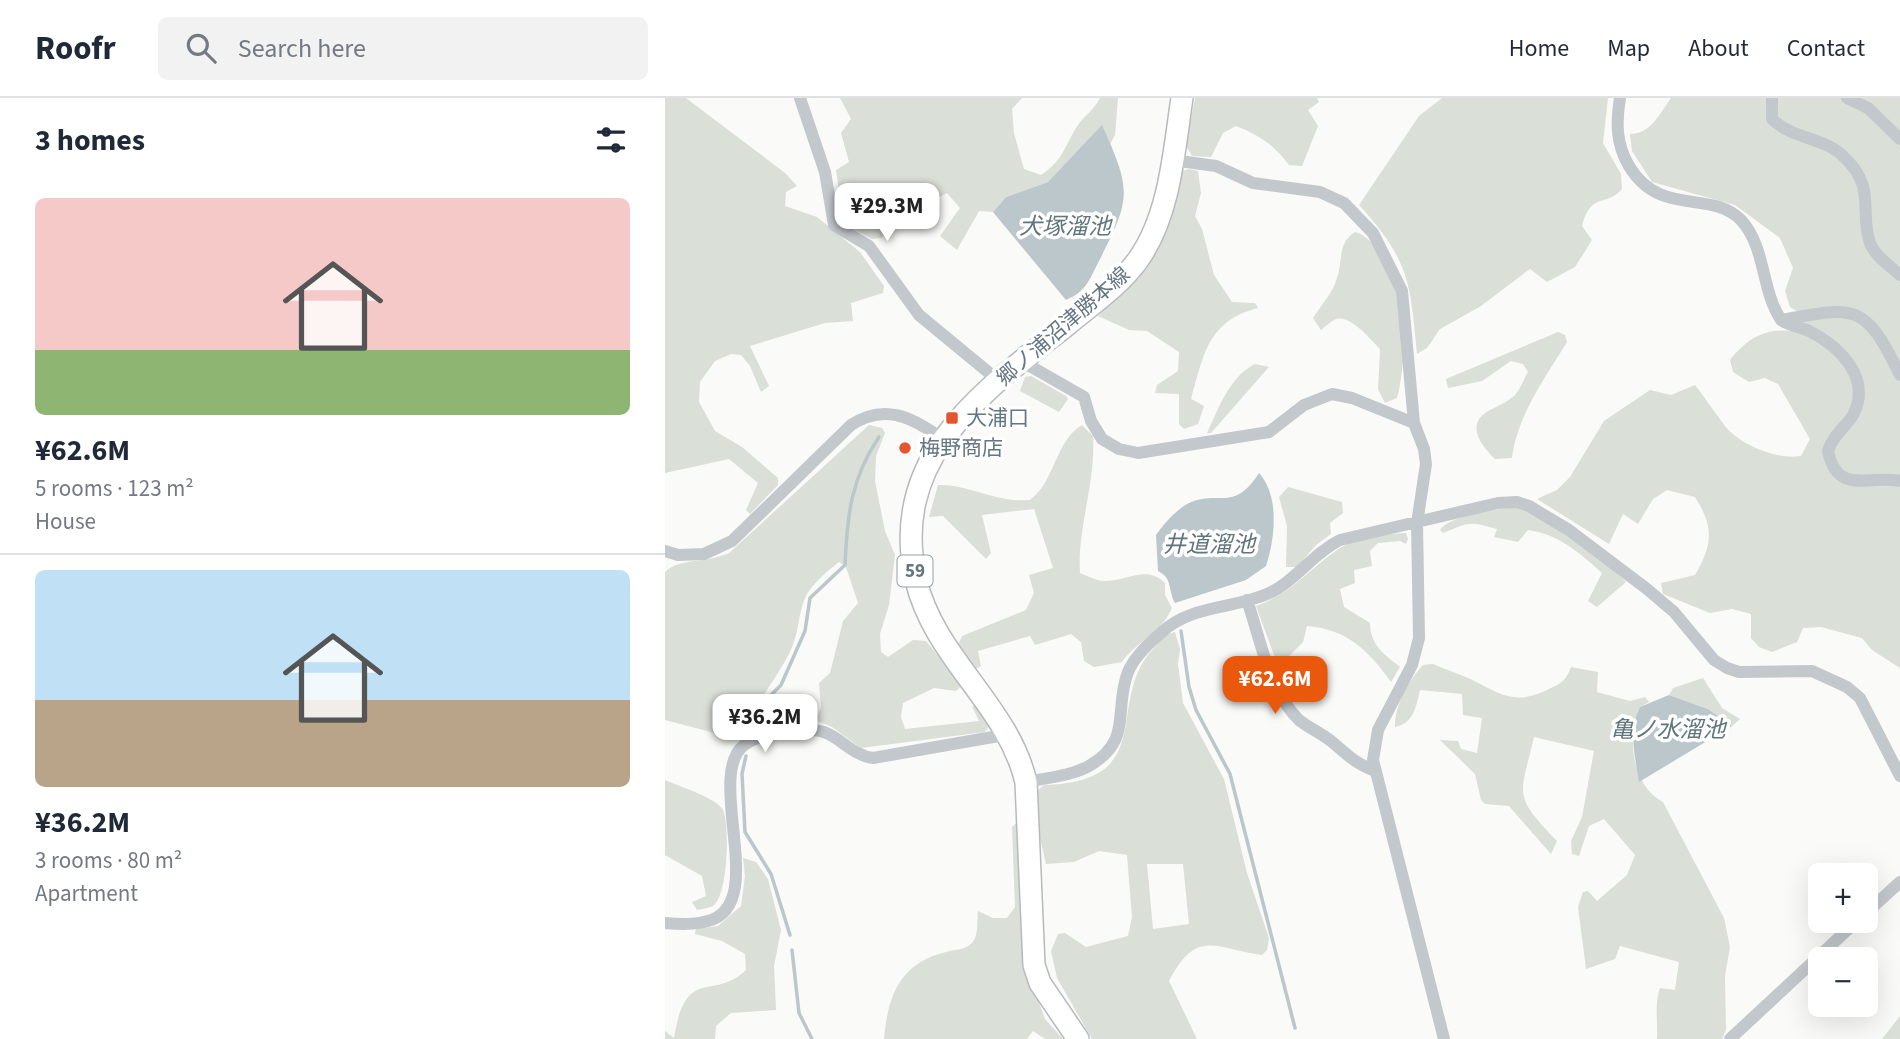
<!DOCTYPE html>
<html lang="en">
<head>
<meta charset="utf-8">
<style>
	:root { --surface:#fff; --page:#f2f2f3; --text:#1f2937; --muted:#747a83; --line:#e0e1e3; --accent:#ea580c }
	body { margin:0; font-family:"Source Sans 3","Noto Sans JP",sans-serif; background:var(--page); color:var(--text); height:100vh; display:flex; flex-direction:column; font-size:26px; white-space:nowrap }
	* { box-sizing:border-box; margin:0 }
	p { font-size:23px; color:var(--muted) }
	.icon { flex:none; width:38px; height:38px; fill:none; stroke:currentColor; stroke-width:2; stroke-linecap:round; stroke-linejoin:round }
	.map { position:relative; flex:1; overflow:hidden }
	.details { display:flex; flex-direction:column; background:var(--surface); width:665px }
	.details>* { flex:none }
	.fabs { position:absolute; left:1143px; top:765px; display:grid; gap:14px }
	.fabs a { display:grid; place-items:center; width:70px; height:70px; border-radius:10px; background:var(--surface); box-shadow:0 7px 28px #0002; font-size:35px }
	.price { position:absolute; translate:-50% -60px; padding:0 16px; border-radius:14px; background:#fff; color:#222; font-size:23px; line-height:46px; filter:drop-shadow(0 2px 4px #0008) }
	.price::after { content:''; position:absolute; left:50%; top:42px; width:21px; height:16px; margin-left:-10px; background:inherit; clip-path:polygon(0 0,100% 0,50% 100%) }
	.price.selected { background:var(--accent); color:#fff }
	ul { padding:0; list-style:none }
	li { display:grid; align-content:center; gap:14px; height:371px; padding:0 35px }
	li+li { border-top:2px solid var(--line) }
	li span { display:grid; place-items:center; height:217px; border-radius:10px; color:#555 }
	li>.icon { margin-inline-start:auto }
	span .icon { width:126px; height:126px; fill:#fffc; stroke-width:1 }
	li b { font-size:30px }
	h2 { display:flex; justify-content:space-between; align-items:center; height:84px; padding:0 35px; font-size:30px }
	header { display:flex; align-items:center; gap:42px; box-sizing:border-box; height:98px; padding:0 35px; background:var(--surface); border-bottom:2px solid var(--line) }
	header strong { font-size:33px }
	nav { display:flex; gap:38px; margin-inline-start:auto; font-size:24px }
	.search { width:490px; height:63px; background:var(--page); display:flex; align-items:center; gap:18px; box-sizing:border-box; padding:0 24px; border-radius:10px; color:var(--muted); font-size:26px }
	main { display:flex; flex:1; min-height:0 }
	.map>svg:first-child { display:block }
	.green { fill:#dadfd7; fill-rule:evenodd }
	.water { fill:#bbc7cb }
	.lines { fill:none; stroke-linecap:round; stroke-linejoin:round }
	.stream { stroke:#bbc7cb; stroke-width:3.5 }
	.primary-casing { stroke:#b5babe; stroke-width:24 }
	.street { stroke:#c3c8cc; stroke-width:12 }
	.primary { stroke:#fff; stroke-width:21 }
	.poi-dot { fill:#e4572e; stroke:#fff; stroke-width:2.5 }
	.labels { text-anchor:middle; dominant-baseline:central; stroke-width:7; stroke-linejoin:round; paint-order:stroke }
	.shield { fill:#fff; stroke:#939fa8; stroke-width:2 }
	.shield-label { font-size:19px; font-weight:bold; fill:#657683 }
	.street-label { font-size:21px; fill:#657683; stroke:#fff }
	.poi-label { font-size:21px; fill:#657683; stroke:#fff; text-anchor:start }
	.water-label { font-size:23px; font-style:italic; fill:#60757c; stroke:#fff }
</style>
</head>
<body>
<header>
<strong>Roofr</strong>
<div class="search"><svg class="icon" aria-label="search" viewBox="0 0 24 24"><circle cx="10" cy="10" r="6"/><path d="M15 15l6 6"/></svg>Search here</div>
<nav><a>Home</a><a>Map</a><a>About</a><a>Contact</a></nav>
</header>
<main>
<section class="details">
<h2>3 homes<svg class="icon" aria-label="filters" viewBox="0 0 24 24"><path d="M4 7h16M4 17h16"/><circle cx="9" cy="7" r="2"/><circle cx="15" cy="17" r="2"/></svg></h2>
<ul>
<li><span style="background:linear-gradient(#f6c9c9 70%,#8fb573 0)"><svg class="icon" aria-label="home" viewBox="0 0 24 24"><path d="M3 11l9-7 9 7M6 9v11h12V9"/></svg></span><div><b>¥62.6M</b><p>5 rooms · 123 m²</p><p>House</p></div></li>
<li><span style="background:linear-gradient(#bfe0f5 60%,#b9a48a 0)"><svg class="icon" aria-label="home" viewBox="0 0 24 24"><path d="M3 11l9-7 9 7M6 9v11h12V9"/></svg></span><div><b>¥36.2M</b><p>3 rooms · 80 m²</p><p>Apartment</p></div></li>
</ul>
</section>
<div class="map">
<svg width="1235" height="941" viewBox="0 0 1235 941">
	<rect width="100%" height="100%" fill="#fafaf8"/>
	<path class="green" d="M 0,0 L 21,0 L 120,75 L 132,88 L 121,94 L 120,108 L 152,119 L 195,154 L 219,188 L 218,195 L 186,205 L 188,223 L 160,225 L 85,248 L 104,288 L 96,294 L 85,268 L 76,257 L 66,256 L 50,263 L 35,284 L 34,304 L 50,333 L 77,349 L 113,380 L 113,387 L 85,416 L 81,412 L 93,385 L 64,361 L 0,375 Z
		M 175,0 L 357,0 L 347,11 L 349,35 L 359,71 L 376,77 C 399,62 399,48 413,27 C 420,17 429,12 435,0 L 453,0 L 450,37 L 445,46 L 437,28 L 383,84 L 341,99 L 328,114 L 314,113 L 292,152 L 275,138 L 295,110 L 282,95 L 254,109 L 216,140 L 207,141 L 184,129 L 177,112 L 171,72 L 184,64 L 176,35 L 186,21 Z
		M 530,0 L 652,0 L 654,4 L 643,12 L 653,28 L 637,68 L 624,67 C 609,47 594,37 571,28 L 558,35 L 546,59 L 527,58 L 521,48 Z
		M 777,0 L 943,0 L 938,45 L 956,76 L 957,91 C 942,109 926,93 917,128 L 927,142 L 910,169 L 882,184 L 865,171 L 816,208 L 775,231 L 762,250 L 752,256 C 745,184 745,163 694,107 L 754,18 Z
		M 1006,0 L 1235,0 L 1235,570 L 1207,552 L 1197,540 L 1156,529 L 1138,530 L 1132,544 L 1107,554 L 1094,549 L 1086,540 L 1086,516 L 1067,511 L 1045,515 L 998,496 L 996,485 L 1030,477 C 1048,446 1049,429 1030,399 L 1002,392 L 988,401 L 973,426 L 958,416 L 944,446 L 872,401 L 892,392 L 905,379 L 939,323 L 985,292 L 1006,297 L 1030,287 C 1041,301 1050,315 1060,328 C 1075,347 1112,362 1136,358 L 1145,341 L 1113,286 L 1100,280 L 1084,284 L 1068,274 L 1065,262 C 1081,242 1099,230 1126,233 L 1133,214 L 1125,209 L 1120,193 L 1128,170 L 1115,140 L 1070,107 L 987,84 L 967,53 L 965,36 C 986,36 995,15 1006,0 Z
		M 524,71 L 533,73 L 536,95 L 530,118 L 537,131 L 549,177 L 567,204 L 590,205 L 593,210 C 542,223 539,257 526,301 L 539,308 L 533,326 L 519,331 L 514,326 L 514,296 L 490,295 L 492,287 L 513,273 L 514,254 L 482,233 L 464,232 L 433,218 L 483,169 L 500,136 L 517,73 Z
		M 690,134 C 716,141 732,187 737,212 C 742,232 738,279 732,300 L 720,305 L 713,291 L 715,251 C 706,242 686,217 671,221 C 666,223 660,229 656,232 L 648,220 C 656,207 668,195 672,180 C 678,164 672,145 690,134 Z
		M 893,234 L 900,237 L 902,244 C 880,280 852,318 847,360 L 830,361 C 816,347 799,326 825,312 C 833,308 842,304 849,298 C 855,292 859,281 863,274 L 858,266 L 846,263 L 817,283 L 783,290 L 781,281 Z
		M 590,266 L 604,269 L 546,335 L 542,335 C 554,310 564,279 590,266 Z
		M 366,278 L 401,298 L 403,301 L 394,314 L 355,293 L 360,279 Z
		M 204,327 L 217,330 L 220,335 L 211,358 L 210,383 L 220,433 L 230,457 L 224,507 L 215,536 L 216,554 L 223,559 L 248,542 L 261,543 L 297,587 L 291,593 L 269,590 L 238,605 L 236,619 L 240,631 L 314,623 L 307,608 L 313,607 L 325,627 L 320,634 L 196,650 L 167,629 L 150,622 L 156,610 L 154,585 L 165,575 L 178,523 L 193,505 L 181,469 L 174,464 C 162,474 147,485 140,500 C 133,516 134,537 124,556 C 109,584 90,606 78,636 L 69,640 L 0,622 L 0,474 C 16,459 40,466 64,455 Z
		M 417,327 L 428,338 C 431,385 412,430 415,475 C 423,478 433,484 442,483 C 463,482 482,467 500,485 L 500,497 L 507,510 C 497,534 471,544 457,564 L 429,569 L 419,563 L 416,544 L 406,536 L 370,547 L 365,538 L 313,553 L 316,568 L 309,572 L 292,549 L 297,538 L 361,512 L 369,495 L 364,477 L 388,470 L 369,411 L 317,417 L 326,455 L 321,461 L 278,418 L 264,419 L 273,387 C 304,386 330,405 365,402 C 390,384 390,343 417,327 Z
		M 623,389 L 677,404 L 678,415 L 665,425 L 666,436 L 651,447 L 632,469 L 621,469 L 622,428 L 614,399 Z
		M 854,409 C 893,423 933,454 961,484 L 932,509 L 923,503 L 937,475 C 915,455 893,436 863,432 L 853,444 L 829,439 L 832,431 C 802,423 806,424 778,435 L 775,432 C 783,418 836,410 854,409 Z
		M 741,435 L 743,441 L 741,446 L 735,443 L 713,445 L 705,453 L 707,468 L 689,472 L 690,485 L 675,491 L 679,509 L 705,525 C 705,547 719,556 735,569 L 726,584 C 704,553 682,531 642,528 L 638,544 L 623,559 L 624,567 L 634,574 L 618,582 L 591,508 C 627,495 642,473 672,452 C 691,439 719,436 741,435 Z
		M 510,534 L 515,551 L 513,566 L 518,605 L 559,681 L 582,775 L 604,840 L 602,852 L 597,857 C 551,851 532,829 504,883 L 532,941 L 427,941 L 392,880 L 386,853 L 393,836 L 400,835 L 421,849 L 463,838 L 467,819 L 462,757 L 434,753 L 409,764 L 381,766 L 371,724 L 372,693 L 379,687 C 496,684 438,603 489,550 C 495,543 500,536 510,534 ZM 482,766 L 518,766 L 524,826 L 488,831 Z
		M 768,566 C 779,571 792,575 803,580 C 835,595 848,609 884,591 C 896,586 902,581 906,569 L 933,574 L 932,594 L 965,603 L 980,599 L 984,604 L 975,609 C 961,639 967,688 998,704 L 1059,820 L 1065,849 L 1060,878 L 1061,932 L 1057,941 L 992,941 C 993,923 989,907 995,890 L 1010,892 L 1014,864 L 955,848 L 950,861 L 921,871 L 913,809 L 918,794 L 923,793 L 932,803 L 962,777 L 970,757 L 939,721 L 924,728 L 914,758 L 907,756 L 906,743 L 917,719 L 929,653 L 869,639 C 855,699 847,696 892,743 L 886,756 L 844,708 L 820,706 L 816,702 L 810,676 L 775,642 L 793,643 L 796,651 L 812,655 L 817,620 L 798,617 L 797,596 L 755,592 C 751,609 749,625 730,629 C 730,606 743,584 758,567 Z
		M 1038,580 L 1057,610 L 1075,621 L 1067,628 L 1043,611 L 1004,597 L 1008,590 Z
		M 0,682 C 13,688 52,700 58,712 C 65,727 63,798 48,808 C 44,810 37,811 32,812 L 27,804 L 41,798 L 37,778 L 0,757 Z
		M 354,723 L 363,874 L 380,921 L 398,941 L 380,941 L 368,933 L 362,941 L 219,941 C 223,897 235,865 281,854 C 292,851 305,852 310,840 C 313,834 312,821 313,813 L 328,820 L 342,820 L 350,809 L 347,729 Z
		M 78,760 L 91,764 L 103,781 L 116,832 L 109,868 L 111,912 L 66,915 L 51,928 L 50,941 L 0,941 L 0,933 L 9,940 C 21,866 48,904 81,872 L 80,856 L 57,843 L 30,836 L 31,831 L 53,828 L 76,808 L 80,778 Z
		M 1235,918 L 1235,941 L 1217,941 Z"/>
	<path class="water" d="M 437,27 C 466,92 467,99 434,163 C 424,182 422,193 401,202 L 328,114 L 341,99 L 383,84 Z
		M 594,375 C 615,398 610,441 601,468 L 581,482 L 510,505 C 503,493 508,480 493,473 L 491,437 C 499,426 510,413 522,406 C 553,390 568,416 594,375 Z
		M 1004,597 L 1043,611 L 1067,628 L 974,684 C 970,658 963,633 975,609 Z"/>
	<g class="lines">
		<path class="stream" d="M 516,533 L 524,589 L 531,612 L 565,676 L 630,930
			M 86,635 L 100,603 L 116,587 L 140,533 L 145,500 L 180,467 C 182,418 186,380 214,339
			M 81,658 L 77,676 L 80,734 L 106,776 L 125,837
			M 127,852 L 134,915 L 147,941"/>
		<defs>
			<path id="primary" d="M 413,941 L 375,885 L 369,867 L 361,684 C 343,607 269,560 251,482 C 223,358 319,293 403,226 C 427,206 454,188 473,162 C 505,117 509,53 517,0"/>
		</defs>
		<use href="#primary" class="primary-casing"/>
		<path class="street" d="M 135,0 L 160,74 L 169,127 L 204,148 L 254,217 L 334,283
			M 955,0 C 951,25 951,46 964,68 C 995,120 1046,91 1076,122 C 1101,149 1096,192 1116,222 C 1125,228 1136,229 1146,234 C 1176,250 1207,281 1188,317 C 1181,329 1167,338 1163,353 C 1173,399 1204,376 1235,383
			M 1107,0 L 1107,21 C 1127,41 1159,39 1179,59 C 1212,90 1194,114 1205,145 C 1210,158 1225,168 1235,177
			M 1182,0 L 1203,10 L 1235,41
			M 507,62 L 551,68 L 588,85 L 655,94 L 679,105 L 708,135 L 737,193 L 749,325 L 759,351 L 761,366 L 752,425 L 754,540 L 747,567 L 713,632 L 708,662 L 779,941
			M 1116,222 C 1191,208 1200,205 1235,277
			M 358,264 L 419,299 L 426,323 L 437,341 L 454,351 L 473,355 L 604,334 L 639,307 L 667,296 L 687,300 L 749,325
			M 0,453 L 13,457 L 39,456 L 67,443 L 186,327 C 219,305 247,319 276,340
			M 582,502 C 595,540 604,593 634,622 C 644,630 656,635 666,643 C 683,657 688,664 710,673
			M 361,684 C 381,680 406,678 424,668 C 469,642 448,612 463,574 C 469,559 484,545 497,534 C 526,507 568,511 602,496 C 630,484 647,456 675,442 L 833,405 L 852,404 L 864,408 L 904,432 L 982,491 L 1009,514 L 1049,562 L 1062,570 L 1074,574 L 1147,573 L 1182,589 L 1195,600 L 1235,678
			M 1200,816 L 1235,784
			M 0,825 C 14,826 29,827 43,823 C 105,807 39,679 79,647 C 94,635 127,634 146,632 C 170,631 184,657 208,660 L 345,636
			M 1065,941 L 1193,822"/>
		<use href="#primary" class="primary"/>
	</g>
	<g class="poi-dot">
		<rect x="280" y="313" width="14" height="14" rx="3.5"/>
		<circle cx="240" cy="350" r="7"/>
	</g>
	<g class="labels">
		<rect class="shield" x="232.5" y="457.5" width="35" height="31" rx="5"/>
		<g class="shield-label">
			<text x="250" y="473">59</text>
		</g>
		<g class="street-label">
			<text transform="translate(398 228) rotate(-41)">郷ノ浦沼津勝本線</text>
		</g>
		<g class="poi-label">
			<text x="301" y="320">大浦口</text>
			<text x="254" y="350">梅野商店</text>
		</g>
		<g class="water-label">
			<text x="400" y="128">犬塚溜池</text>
			<text x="544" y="446">井道溜池</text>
			<text x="1003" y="631">亀ノ水溜池</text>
		</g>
	</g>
</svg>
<div class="fabs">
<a>+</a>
<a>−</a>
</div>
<b class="price" style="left:222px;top:145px">¥29.3M</b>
<b class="price selected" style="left:610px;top:618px">¥62.6M</b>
<b class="price" style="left:100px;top:656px">¥36.2M</b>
</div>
</main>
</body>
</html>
